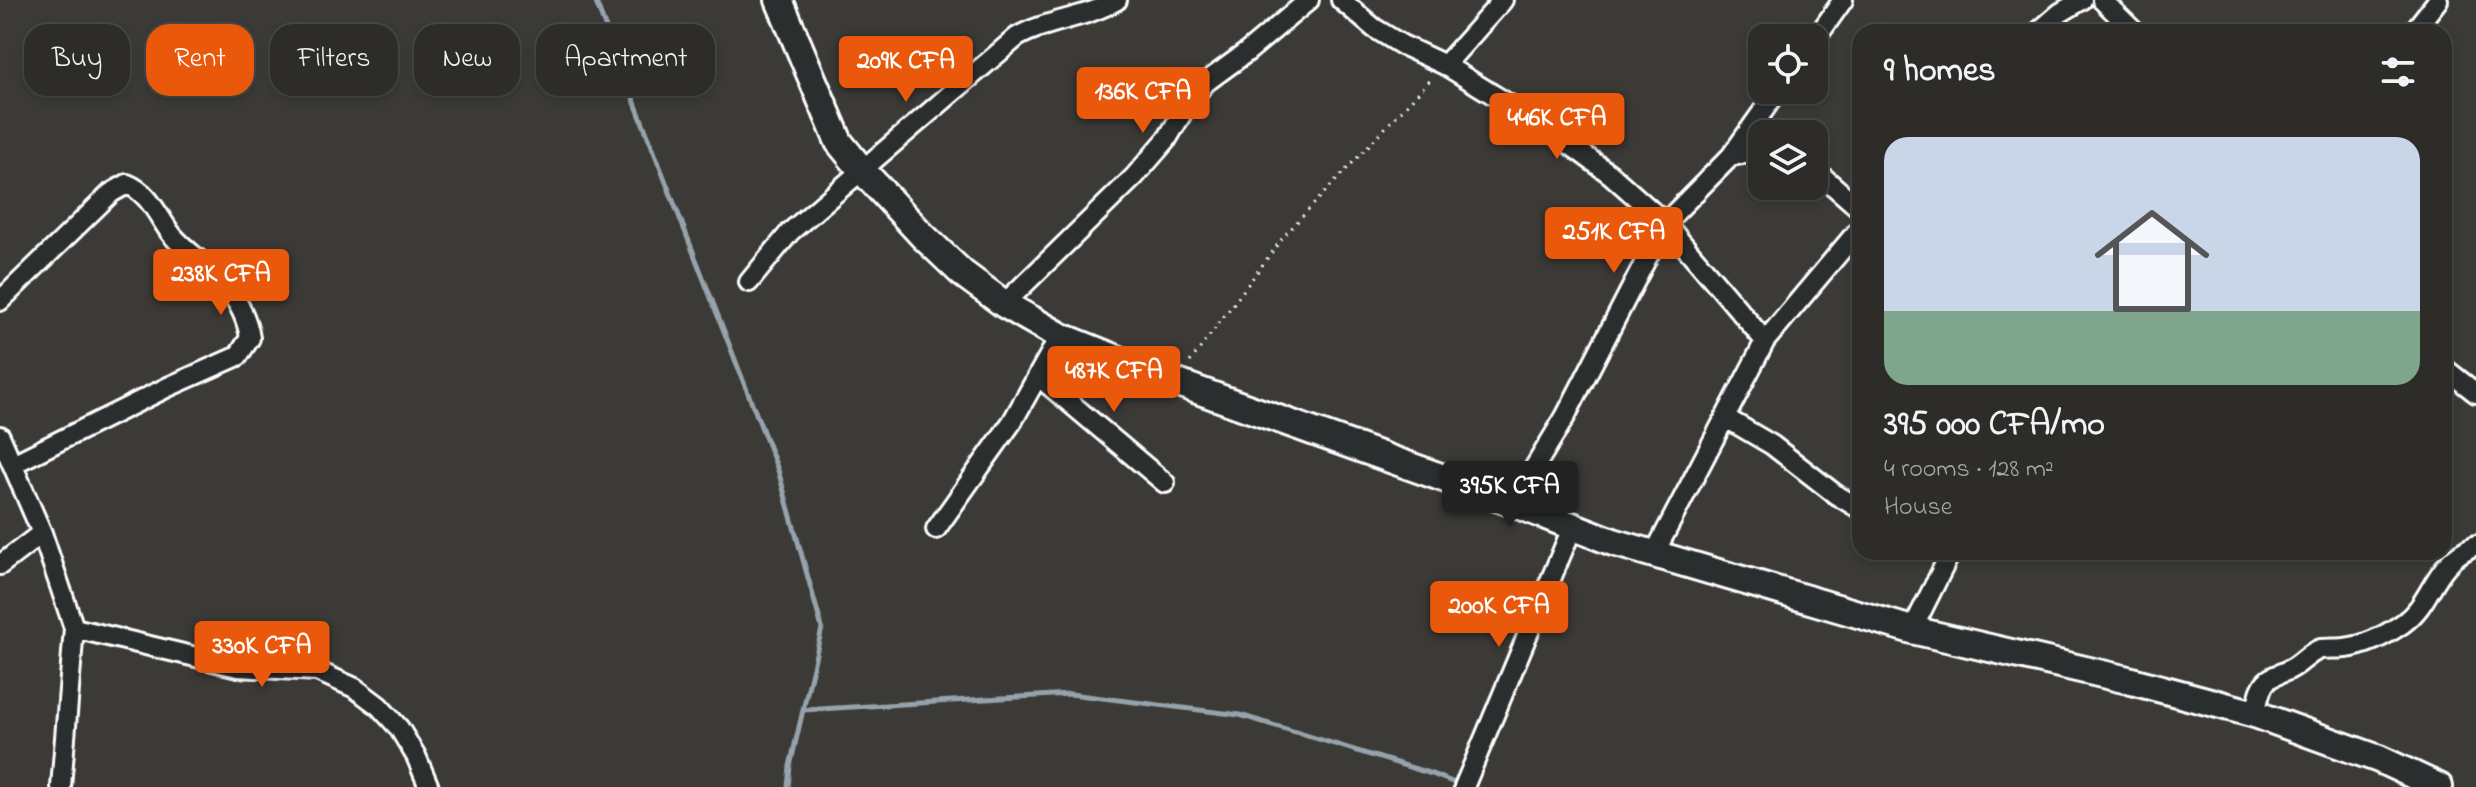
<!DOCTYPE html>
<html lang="en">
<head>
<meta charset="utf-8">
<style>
	:root { --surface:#2d2c29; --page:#393835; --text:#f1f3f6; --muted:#a7a7a8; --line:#484846; --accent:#ea580c }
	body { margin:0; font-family:"Indie Flower",sans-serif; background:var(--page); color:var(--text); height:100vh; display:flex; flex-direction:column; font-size:30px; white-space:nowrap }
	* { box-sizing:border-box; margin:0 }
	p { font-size:26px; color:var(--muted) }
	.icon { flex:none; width:44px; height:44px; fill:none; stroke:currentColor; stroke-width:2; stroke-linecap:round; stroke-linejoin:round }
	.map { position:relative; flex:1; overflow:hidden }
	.side { position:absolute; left:1852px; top:24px; width:600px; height:536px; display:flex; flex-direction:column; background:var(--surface); border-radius:24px; box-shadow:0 4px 12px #0003,0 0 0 2px var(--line) }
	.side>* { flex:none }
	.top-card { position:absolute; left:24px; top:24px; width:760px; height:72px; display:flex; gap:16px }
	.tools { position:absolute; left:1748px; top:24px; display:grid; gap:16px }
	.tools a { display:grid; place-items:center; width:80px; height:80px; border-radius:16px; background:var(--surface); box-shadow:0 4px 12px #0003,0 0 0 2px var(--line); font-size:40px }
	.price { position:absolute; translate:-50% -68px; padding:0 18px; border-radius:8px; background:var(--accent); color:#fff; font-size:26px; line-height:52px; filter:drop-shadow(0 2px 4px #0008) }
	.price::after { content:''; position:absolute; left:50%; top:48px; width:24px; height:18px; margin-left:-12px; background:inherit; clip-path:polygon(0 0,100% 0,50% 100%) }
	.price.on { background:#222; color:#fff }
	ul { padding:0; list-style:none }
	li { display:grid; align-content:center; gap:16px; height:424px; padding:0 32px }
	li+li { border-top:2px solid var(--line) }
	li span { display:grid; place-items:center; height:248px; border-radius:24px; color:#555 }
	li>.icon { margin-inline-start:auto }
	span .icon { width:144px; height:144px; fill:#fffc; stroke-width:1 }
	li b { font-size:34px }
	h2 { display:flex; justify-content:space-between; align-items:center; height:96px; padding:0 32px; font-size:34px }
	.tag { padding:0 28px; border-radius:24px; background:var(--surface); box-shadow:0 4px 12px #0003,0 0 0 2px var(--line); font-size:28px; line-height:72px }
	.tag.on { background:var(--accent); color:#fff }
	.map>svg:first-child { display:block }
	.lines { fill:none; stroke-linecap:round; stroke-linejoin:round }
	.stream { stroke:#96a3ac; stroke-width:5 }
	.street-casing { stroke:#fff; stroke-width:24 }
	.secondary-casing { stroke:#fff; stroke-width:32 }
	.path { stroke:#fff; stroke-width:3; stroke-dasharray:2 6; stroke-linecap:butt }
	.street { stroke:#2a2d2e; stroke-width:18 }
	.secondary { stroke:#2a2d2e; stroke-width:26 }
</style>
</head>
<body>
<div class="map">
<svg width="2476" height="787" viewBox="0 0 2476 787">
	<rect width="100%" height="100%" fill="#3c3a37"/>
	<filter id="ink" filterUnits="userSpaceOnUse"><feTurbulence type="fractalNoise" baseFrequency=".0125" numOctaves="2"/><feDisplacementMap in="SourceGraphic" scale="16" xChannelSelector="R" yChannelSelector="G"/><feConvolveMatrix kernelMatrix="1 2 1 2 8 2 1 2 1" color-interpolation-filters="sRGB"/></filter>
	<g filter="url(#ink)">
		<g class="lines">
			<path class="stream" d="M 595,0 L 778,470 L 822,628 L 790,766 L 788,787
				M 803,710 L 1070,694 L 1240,715 L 1432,774 L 1460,785"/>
			<defs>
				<path id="street" d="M 1341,0 L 1374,28 L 1402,45 L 1445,65 L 1546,127 L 1610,174 L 1665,223 L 1765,341
					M 2102,0 L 2135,32
					M 2038,32 L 2060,13 L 2082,0
					M 2413,32 L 2438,0
					M 1814,41 L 1843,0
					M 1445,65 L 1503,0
					M 1731,156 L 1762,151
					M 1814,169 L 1860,209
					M 749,282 L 790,232 L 1017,37 C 1049,19 1085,19 1117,0
					M 0,301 L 111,193 L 127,184 C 150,193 158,217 172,235 C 188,254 213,268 227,287 C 239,304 247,318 250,338 L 238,356 L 168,387 L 13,464
					M 1004,304 L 1134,177 L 1167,139 L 1187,105 L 1206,82 L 1247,52 L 1309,0
					M 2444,368 L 2476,393
					M 1038,376 L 1165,483
					M 1726,418 L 1772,445 L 1835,494 L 1860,509
					M 0,436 L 42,533 L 74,628 L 61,787
					M 1513,503 L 1565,417 L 1665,223 L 1731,156 L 1778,90
					M 936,529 L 1012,422 L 1060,336
					M 1654,554 L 1765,341 L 1860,228
					M 0,565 L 42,533
					M 74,628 L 238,667 L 317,671 L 355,688 L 379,706 L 399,728 L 416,756 L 429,787
					M 1912,630 L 1951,552
					M 2255,714 C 2258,704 2259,687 2268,680 C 2273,675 2284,673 2290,669 C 2301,664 2309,652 2321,649 C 2329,648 2337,649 2345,648 C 2364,646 2386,635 2402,624 C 2435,601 2431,563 2476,545
					M 1464,787 L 1573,526"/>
				<path id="secondary" d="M 779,0 L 839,142 L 861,169 L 922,235 L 962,273 L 1004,304 L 1060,336 L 1175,382 L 1513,503 L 1613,542 L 1912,630 L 2128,680 L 2255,714 L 2379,759 L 2439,787"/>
			</defs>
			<use href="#street" class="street-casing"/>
			<use href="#secondary" class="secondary-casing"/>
			<path class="path" d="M 1190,362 L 1284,236 L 1431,79"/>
			<use href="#street" class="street"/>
			<use href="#secondary" class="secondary"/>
		</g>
	</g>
</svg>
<div class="tools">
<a><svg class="icon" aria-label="locate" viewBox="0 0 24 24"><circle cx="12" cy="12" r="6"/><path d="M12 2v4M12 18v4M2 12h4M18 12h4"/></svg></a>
<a><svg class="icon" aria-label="layers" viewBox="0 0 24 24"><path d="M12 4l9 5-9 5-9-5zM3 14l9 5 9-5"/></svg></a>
</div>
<b class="price" style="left:906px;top:104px">209K CFA</b>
<b class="price" style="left:1143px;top:135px">136K CFA</b>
<b class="price" style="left:1557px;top:161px">446K CFA</b>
<b class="price" style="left:1614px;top:275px">251K CFA</b>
<b class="price" style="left:221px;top:317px">238K CFA</b>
<b class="price" style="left:1114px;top:414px">487K CFA</b>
<b class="price on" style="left:1510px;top:529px">395K CFA</b>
<b class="price" style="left:1499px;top:649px">200K CFA</b>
<b class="price" style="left:262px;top:689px">330K CFA</b>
<div class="top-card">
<a class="tag">Buy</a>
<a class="tag on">Rent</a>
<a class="tag">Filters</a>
<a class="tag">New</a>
<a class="tag">Apartment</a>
</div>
<section class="side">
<h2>9 homes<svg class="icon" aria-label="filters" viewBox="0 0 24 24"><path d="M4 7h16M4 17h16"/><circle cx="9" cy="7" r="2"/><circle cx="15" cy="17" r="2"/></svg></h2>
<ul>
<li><span style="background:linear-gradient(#c9d6e8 70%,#7fa58c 0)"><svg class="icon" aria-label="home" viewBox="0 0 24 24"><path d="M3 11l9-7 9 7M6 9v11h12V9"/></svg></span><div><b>395 000 CFA/mo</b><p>4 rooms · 128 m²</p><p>House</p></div></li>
</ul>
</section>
</div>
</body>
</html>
